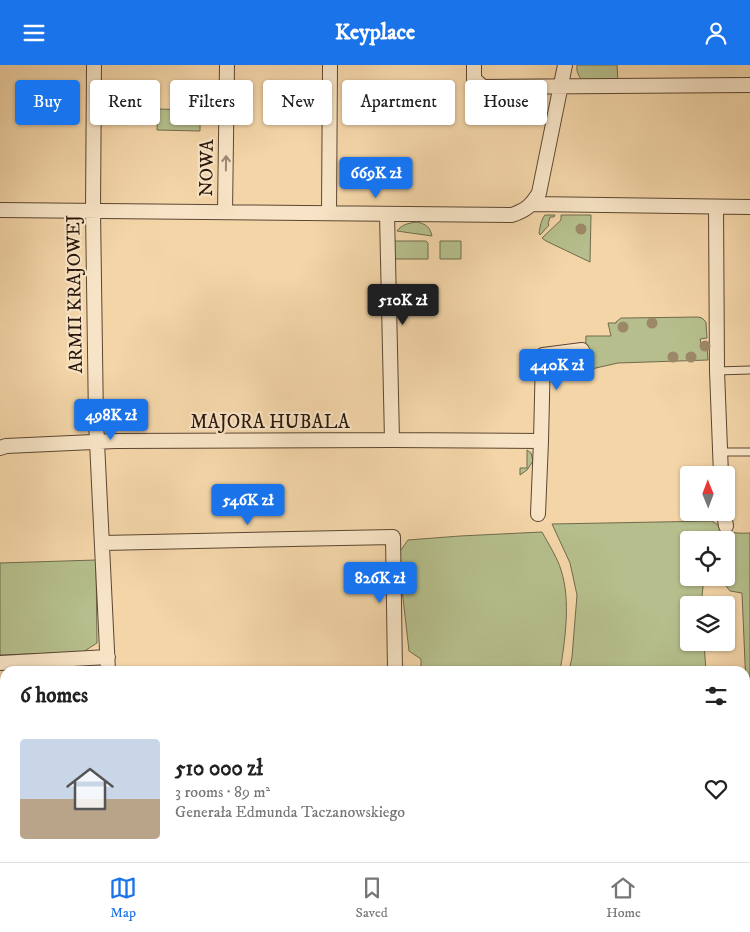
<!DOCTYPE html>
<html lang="en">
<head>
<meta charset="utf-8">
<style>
	:root { --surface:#fff; --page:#f6f6f6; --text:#222; --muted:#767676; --line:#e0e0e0; --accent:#1a73e8 }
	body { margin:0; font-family:"IM FELL DW Pica",serif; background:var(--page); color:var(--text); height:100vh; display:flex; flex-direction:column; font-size:19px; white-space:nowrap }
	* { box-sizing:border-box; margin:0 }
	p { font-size:16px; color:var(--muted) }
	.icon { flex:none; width:28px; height:28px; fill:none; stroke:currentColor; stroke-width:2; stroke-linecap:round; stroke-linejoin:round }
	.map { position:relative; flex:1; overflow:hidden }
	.details { position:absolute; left:0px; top:601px; width:750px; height:196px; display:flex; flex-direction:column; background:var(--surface); border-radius:15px 15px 0 0; box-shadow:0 1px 4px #0004 }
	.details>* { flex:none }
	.banner { position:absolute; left:15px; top:15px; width:720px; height:45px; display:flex; gap:10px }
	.needle { width:32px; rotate:359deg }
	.buttons { position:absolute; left:680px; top:401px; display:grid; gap:10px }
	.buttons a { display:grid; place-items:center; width:55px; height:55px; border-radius:5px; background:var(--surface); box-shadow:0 1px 4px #0004; font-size:25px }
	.price { position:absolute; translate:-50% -42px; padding:0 11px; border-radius:5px; background:var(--accent); color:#fff; font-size:16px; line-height:32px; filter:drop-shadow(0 1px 2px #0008) }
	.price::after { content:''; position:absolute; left:50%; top:30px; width:15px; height:11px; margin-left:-8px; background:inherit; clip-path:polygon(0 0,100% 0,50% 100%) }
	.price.selected { background:#222; color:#fff }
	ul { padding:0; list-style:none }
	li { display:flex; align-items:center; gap:15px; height:125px; padding:0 20px }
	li+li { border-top:1px solid var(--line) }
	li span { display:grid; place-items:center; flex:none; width:140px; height:100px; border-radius:5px; color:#555 }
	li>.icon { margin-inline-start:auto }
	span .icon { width:60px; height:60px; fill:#fffc; stroke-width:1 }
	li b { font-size:21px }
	h2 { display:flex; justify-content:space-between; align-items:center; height:60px; padding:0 20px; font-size:21px }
	.tag { padding:0 18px; border-radius:5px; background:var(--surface); box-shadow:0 1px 4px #0004; font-size:18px; line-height:45px }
	.tag.selected { background:var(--accent); color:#fff }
	header { display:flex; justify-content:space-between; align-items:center; height:65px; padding:0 20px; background:var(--accent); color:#fff; font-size:22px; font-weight:700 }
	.tab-bar { display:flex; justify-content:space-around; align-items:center; height:70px; border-top:1px solid var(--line); background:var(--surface); font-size:14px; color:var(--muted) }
	.tab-bar a { display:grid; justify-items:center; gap:2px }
	.tab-bar .selected { color:var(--accent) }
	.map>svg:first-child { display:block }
	.green { fill:#b5be8c; stroke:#706a4c }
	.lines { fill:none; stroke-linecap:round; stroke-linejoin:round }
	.service-casing { stroke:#5c4632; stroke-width:9 }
	.minor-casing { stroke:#5c4632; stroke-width:16 }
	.service { stroke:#f7e4c6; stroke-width:7 }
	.minor { stroke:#f7e4c6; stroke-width:14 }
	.tree { fill:#9c8867 }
	.oneway { stroke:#9b8872 }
	.labels { text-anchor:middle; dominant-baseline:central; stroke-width:4.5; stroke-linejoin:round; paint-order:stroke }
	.street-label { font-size:19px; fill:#2a170b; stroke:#f7e4c6 }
</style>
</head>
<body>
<header><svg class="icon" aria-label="menu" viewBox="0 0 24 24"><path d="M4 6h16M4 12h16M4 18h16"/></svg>Keyplace<svg class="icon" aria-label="person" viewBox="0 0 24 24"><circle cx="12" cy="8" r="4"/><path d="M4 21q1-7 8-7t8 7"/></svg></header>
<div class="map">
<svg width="750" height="797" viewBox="0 0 750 797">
	<rect width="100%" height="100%" fill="#f3d5a8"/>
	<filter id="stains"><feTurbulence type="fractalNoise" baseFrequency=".004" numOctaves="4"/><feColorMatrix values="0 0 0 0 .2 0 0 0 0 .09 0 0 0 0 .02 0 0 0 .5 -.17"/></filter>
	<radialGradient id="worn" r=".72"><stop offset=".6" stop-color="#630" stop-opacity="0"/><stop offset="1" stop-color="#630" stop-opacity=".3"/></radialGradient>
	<path class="green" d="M 577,0 L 617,0 L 618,17 L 583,17 C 579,11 576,7 577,0 Z
		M 158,44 L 200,45 L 200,66 L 157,65 Z
		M 545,150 L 555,150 L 554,152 L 550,152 L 548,159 L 549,160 L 540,170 L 539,168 C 540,162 541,155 545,150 Z
		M 561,150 L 591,150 L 590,197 L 546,176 L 542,173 L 561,155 Z
		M 417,157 C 426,159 430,162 432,171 L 397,166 C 402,159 410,158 417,157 Z
		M 394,176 L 426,176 L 428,178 L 428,194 L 394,194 Z
		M 440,176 L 461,176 L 461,194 L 440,194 Z
		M 698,252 L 702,253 L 706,257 L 707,273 L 700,274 L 701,278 L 707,278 L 708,295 L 618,298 L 556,312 L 552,315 L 546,315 C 547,312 547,306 549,303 C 555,297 577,296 585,294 L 586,271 L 611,271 L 608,258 L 616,258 L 616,257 L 621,253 L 627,253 Z
		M 527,385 L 531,388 L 533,396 L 527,405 L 520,410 L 520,403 L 527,403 Z
		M 712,456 C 728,467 731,469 750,468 L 750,713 L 742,528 L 730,526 L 720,513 L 726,512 L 726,475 L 689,475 L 689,512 L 704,513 L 701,540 L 689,540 L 689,578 L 704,578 L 706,606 L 569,606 L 572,592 L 577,530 L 570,498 L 552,459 Z
		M 542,467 C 548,478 558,494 561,505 C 571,535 565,576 560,606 L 417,606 L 421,601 L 421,594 L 409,586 L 398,489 L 408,475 L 460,471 Z
		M 96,495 L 97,578 L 83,587 L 0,590 L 0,498 Z
		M 492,793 L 492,792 L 555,793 L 549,797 L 480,797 Z
		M 654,793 L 712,793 L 712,797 L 667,797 Z"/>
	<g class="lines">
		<defs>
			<path id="service" d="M 717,306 L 750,305
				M 720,387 L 750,387"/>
			<path id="minor" d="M 94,0 L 93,146 L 96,356 L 108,606
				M 474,0 L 474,14 L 483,22 L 750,20
				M 532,139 L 750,142
				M 716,142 L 717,306 L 721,410
				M 0,145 L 512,150 C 526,145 531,141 539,128 L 565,0
				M 225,147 L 227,0
				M 329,148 L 330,0
				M 387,149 L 392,375
				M 541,376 L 543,290 L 582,285
				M 0,383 L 6,381 L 115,376 L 392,375 L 541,376 L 538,449
				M 724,448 L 726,461
				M 102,478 L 393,472 L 395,606
				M 0,598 L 108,592
				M 112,792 L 112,797
				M 398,792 L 398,797"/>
		</defs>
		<use href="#service" class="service-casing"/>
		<use href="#minor" class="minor-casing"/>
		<use href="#service" class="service"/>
		<use href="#minor" class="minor"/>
	</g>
	<g class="tree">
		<circle cx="581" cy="164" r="5.5"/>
		<circle cx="652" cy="258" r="5.5"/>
		<circle cx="623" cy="262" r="5.5"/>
		<circle cx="705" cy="281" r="5.5"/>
		<circle cx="673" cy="292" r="5.5"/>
		<circle cx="691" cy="292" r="5.5"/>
	</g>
	<defs><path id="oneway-shaft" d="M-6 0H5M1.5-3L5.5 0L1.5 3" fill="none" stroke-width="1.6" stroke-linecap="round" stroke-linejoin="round" transform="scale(1.25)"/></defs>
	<use class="oneway" href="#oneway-shaft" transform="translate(226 98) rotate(-89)"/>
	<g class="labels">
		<g class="street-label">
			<text transform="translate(207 103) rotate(-89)">NOWA</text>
			<text transform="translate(75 229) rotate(-91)">ARMII KRAJOWEJ</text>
			<text x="270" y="357">MAJORA HUBALA</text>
		</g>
	</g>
	<rect width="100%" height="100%" filter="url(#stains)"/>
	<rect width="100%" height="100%" fill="url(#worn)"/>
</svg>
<div class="buttons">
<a><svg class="needle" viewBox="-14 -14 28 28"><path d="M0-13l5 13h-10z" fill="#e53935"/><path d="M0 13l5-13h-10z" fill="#767676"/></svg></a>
<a><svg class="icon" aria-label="locate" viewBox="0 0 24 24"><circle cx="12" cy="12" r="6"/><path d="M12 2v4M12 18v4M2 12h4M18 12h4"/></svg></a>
<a><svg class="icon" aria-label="layers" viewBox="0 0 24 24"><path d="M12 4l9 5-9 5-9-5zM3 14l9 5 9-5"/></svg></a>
</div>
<b class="price" style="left:376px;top:134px">669K zł</b>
<b class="price selected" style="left:403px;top:261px">510K zł</b>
<b class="price" style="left:557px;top:326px">440K zł</b>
<b class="price" style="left:111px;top:376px">498K zł</b>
<b class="price" style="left:248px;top:461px">546K zł</b>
<b class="price" style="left:380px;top:539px">826K zł</b>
<div class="banner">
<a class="tag selected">Buy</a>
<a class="tag">Rent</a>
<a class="tag">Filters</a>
<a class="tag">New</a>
<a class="tag">Apartment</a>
<a class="tag">House</a>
</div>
<section class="details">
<h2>6 homes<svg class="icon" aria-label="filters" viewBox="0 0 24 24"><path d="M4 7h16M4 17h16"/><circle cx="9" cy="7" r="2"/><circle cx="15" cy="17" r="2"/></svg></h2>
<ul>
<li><span style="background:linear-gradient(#c9d6e8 60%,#b9a48a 0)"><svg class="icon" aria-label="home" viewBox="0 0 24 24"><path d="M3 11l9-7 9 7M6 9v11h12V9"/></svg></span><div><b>510 000 zł</b><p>3 rooms · 89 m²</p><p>Generała Edmunda Taczanowskiego</p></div><svg class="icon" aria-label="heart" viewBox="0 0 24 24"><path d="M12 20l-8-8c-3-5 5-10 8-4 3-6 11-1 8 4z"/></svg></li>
</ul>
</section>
</div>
<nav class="tab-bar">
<a class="selected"><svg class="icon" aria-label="map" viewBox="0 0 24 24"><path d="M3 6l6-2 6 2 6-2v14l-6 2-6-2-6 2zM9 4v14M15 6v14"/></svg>Map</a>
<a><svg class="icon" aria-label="saved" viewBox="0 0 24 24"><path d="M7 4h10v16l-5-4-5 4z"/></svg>Saved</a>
<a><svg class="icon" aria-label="home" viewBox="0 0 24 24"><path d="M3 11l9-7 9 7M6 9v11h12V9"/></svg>Home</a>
</nav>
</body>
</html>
